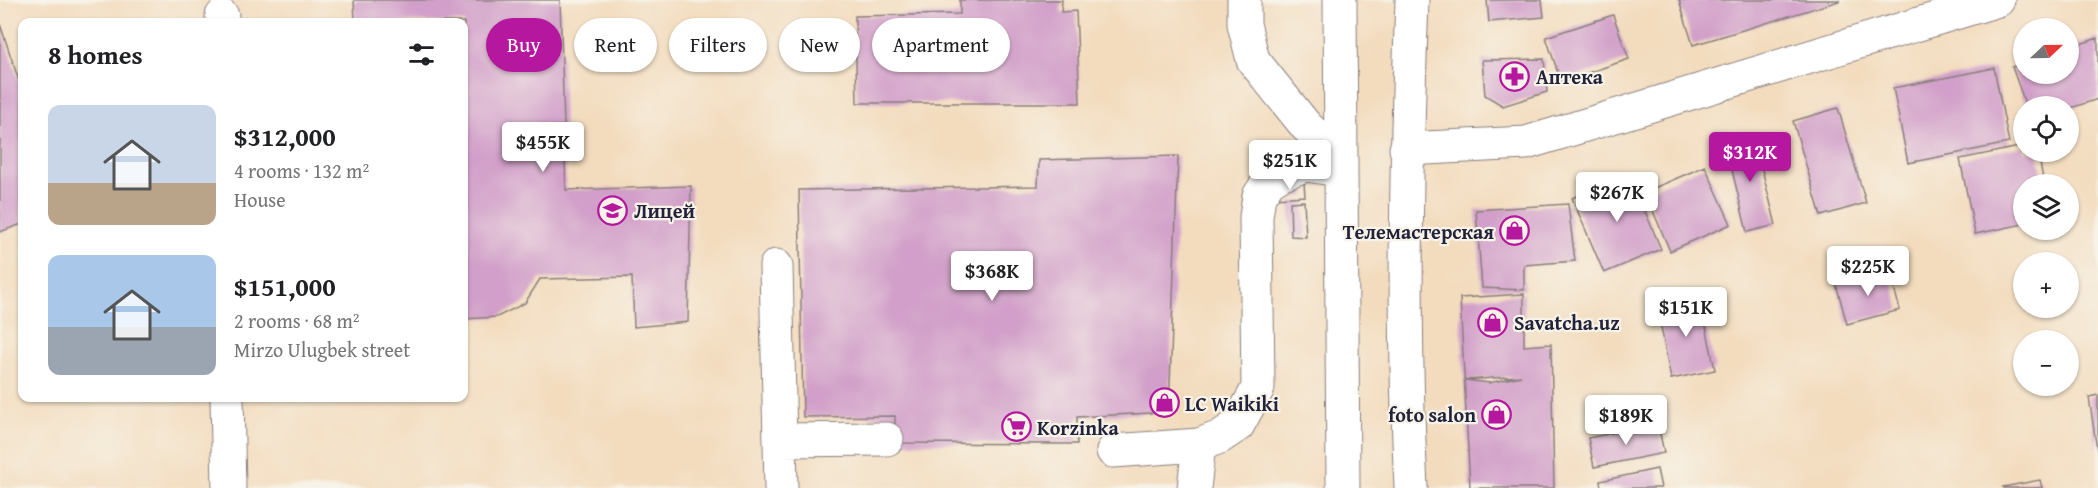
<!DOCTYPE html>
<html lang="en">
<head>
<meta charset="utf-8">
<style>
	:root { --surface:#fff; --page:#f2f2f2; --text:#202124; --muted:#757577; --accent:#b5179e }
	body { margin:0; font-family:"Gentium Book Plus",serif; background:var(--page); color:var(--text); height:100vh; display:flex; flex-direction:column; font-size:22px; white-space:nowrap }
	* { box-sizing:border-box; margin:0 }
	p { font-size:20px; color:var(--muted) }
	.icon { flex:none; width:33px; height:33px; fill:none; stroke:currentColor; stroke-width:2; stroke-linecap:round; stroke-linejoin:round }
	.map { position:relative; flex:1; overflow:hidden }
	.drawer { position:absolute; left:18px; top:18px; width:450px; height:384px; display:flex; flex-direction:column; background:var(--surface); border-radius:12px; box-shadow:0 2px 4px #0004 }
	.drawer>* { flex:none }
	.top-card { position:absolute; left:486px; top:18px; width:570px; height:54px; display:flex; gap:12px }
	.needle { width:39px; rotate:68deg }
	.controls { position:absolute; left:2013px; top:18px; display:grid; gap:12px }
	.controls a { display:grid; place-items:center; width:66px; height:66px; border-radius:50%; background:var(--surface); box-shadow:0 2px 4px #0004; font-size:30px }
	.price { position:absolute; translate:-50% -51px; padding:0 14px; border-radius:6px; background:#fff; color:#222; font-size:20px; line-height:39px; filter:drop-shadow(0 2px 3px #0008) }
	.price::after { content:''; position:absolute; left:50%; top:36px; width:18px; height:14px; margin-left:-9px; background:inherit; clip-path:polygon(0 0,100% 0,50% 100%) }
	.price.active { background:var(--accent); color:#fff }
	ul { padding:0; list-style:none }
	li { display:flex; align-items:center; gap:18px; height:150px; padding:0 30px }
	li span { display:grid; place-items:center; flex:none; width:168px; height:120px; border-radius:12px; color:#555 }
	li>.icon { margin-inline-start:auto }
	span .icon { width:72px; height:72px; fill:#fffc; stroke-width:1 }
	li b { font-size:26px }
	h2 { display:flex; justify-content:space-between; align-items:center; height:72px; padding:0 30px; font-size:26px }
	.pill { padding:0 21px; border-radius:27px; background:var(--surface); box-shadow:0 2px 4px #0004; font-size:21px; line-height:54px }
	.pill.active { background:var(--accent); color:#fff }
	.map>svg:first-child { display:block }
	.building { fill:#d19fc9; fill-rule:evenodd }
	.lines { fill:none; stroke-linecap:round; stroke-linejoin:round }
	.minor-casing { stroke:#8a7f7c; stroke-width:35 }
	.major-casing { stroke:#8a7f7c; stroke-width:35 }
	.minor { stroke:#fff; stroke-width:33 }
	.major { stroke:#fff; stroke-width:33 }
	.labels { text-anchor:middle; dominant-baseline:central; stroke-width:4.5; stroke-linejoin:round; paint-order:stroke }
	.poi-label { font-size:20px; font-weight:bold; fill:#22223b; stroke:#f7f3e8; text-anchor:start }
</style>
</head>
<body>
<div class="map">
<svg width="2098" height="488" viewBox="0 0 2098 488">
	<rect width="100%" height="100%" fill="#f7f3e8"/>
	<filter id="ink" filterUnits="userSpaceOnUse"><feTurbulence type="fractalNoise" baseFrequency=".0167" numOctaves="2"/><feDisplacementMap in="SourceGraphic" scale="12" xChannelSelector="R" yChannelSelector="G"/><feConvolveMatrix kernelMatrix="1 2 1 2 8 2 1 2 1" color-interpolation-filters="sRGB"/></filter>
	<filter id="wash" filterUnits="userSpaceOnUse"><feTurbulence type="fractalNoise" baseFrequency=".008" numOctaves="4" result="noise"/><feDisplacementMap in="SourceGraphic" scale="24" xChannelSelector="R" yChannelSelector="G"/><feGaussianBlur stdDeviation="1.35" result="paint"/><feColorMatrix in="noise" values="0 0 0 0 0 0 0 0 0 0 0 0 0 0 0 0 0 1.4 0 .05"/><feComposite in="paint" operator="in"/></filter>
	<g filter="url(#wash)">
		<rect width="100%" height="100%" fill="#f3dcbe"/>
		<g id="blocks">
			<path class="building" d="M 354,0 L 560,0 L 566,190 L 691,186 L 688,322 L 634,327 L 632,277 L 540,279 L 525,303 L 497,317 L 464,319 L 464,22 L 355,22 Z
				M 960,0 L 1062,0 L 1061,12 L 1076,11 L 1080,103 L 857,103 L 855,16 L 960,14 Z
				M 1487,0 L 1542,0 L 1544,17 L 1489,22 Z
				M 1679,0 L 1839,0 L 1839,1 L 1693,45 Z
				M 1613,15 L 1629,59 L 1561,82 L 1546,37 Z
				M 0,24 L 22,90 L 22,224 L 0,232 Z
				M 2098,38 L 2098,99 L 2068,109 L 2068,106 L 2026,106 L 2012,67 L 2024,63 L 2024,74 L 2068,74 L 2068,48 Z
				M 1544,59 L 1547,92 L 1503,106 L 1485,95 L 1482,60 Z
				M 1994,68 L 2009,143 L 1908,163 L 1893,88 Z
				M 1838,108 L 1866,203 L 1821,216 L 1793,121 Z
				M 1753,134 L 1776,225 L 1747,232 L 1725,141 Z
				M 2024,146 L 2024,152 L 2038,152 L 2044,184 L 2024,184 L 2024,224 L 1975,234 L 1960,159 Z
				M 1178,156 L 1169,412 L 1077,417 L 1077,444 L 895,443 L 895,416 L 803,417 L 799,190 L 1038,186 L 1039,160 Z
				M 1705,166 L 1731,224 L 1670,251 L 1645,192 Z
				M 1629,173 L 1661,249 L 1604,273 L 1572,198 Z
				M 1304,183 L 1305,196 L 1275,198 L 1274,186 Z
				M 1304,201 L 1306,237 L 1291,236 L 1290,202 Z
				M 1568,204 L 1575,261 L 1524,265 L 1524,290 L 1482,288 L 1476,210 Z
				M 1889,270 L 1900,310 L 1847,324 L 1836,284 Z
				M 1524,294 L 1524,346 L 1551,344 L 1554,488 L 1470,488 L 1460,298 ZM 1521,376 L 1489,383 L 1465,380 Z
				M 1700,297 L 1715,370 L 1671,379 L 1657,306 Z
				M 2098,395 L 2098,450 L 2097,450 L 2089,397 Z
				M 1658,424 L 1664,453 L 1594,467 L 1588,438 Z
				M 1657,469 L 1661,488 L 1601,488 L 1600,481 Z
				M 2040,480 L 2042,488 L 2004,488 L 2003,487 Z"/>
		</g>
	</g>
	<g filter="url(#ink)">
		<use href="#blocks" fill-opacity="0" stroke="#8a7f7c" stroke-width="1.5"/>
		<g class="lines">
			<defs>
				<path id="minor" d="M 1244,0 L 1244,24 L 1253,60 L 1306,126 L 1339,157
					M 222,16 L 222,22
					M 1406,149 L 1526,143 L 1998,0
					M 776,266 L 781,488
					M 227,398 L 229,488
					M 780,440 L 887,439
					M 1113,451 L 1199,445 L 1220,437 L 1238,425 L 1258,388 L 1256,217 L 1259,196 L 1269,181 L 1280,174 L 1306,165 L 1339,170
					M 1194,488 L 1199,445"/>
				<path id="major" d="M 1340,0 L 1343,488
					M 1411,488 C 1403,325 1406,163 1412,0"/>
			</defs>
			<use href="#minor" class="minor-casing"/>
			<use href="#major" class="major-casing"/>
			<use href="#minor" class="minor"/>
			<use href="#major" class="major"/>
		</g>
	</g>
	<defs>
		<symbol id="pharmacy-ring" viewBox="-11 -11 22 22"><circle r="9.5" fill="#f7f3e8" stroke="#b5179e" stroke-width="1.5"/><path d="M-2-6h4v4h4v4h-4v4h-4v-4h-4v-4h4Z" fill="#b5179e"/></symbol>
		<symbol id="university-ring" viewBox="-11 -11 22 22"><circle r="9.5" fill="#f7f3e8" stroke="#b5179e" stroke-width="1.5"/><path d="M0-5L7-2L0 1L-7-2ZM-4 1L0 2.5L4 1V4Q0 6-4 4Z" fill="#b5179e"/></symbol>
		<symbol id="shop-ring" viewBox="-11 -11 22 22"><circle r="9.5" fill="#f7f3e8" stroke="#b5179e" stroke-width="1.5"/><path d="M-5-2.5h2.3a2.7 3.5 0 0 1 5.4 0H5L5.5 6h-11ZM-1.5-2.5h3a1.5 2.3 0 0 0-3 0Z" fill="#b5179e"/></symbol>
		<symbol id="supermarket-ring" viewBox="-11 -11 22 22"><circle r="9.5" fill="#f7f3e8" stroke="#b5179e" stroke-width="1.5"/><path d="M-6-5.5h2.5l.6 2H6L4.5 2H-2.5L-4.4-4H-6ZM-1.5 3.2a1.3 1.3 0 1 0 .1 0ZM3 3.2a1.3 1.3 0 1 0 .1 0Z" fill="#b5179e"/></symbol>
	</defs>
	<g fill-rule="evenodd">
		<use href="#pharmacy-ring" x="1498" y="60" width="33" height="33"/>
		<use href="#university-ring" x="596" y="194" width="33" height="33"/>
		<use href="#shop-ring" x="1498" y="214" width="33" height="33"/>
		<use href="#shop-ring" x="1476" y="306" width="33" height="33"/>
		<use href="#shop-ring" x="1148" y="386" width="33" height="33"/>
		<use href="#shop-ring" x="1480" y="398" width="33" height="33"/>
		<use href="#supermarket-ring" x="1000" y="410" width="33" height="33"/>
	</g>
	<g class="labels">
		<g class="poi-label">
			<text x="1536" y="76">Аптека</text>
			<text x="634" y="210">Лицей</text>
			<text x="1494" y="231" text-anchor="end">Телемастерская</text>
			<text x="1514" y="322">Savatcha.uz</text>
			<text x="1185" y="403">LC Waikiki</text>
			<text x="1476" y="414" text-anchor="end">foto salon</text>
			<text x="1037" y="427">Korzinka</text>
		</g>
	</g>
</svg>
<div class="controls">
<a><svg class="needle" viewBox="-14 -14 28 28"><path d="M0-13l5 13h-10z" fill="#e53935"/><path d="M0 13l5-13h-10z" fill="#757577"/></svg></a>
<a><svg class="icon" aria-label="locate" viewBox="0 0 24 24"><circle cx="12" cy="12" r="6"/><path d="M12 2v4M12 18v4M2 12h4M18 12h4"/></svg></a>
<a><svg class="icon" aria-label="layers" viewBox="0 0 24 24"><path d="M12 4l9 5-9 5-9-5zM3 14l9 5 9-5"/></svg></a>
<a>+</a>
<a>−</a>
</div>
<b class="price" style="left:543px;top:173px">$455K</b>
<b class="price active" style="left:1750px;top:183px">$312K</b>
<b class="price" style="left:1290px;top:191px">$251K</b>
<b class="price" style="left:1617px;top:223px">$267K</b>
<b class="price" style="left:1868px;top:297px">$225K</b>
<b class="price" style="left:992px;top:302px">$368K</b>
<b class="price" style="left:1686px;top:338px">$151K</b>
<b class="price" style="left:1626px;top:446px">$189K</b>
<div class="top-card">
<a class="pill active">Buy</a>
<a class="pill">Rent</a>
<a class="pill">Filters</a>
<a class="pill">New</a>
<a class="pill">Apartment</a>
</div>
<section class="drawer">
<h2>8 homes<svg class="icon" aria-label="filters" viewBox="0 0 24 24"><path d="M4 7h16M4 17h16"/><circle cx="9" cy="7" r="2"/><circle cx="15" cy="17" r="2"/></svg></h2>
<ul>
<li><span style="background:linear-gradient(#c9d6e8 65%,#b9a48a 0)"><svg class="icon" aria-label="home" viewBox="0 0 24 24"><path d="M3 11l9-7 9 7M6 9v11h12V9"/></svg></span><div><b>$312,000</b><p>4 rooms · 132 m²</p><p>House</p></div></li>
<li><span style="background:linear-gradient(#a9c7e8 60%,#9aa5b1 0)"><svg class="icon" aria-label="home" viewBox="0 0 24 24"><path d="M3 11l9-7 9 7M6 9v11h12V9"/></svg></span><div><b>$151,000</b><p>2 rooms · 68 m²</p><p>Mirzo Ulugbek street</p></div></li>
</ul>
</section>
</div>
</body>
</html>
